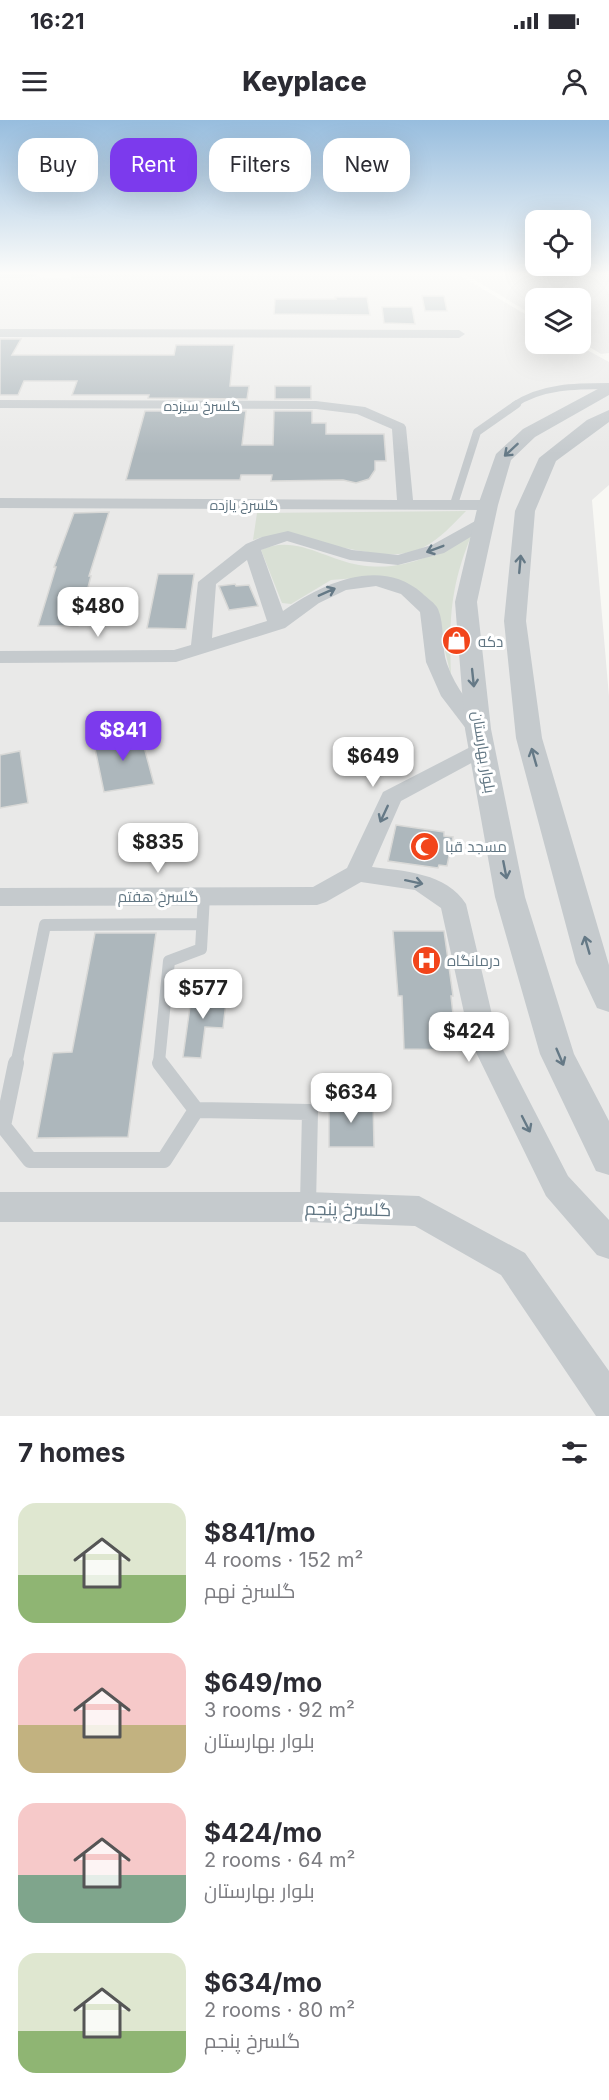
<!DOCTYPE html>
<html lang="en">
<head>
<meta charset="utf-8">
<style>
	:root { --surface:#fff; --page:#f2f2f3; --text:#2b2b33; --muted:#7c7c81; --accent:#7c3aed }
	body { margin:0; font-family:Inter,Cairo,sans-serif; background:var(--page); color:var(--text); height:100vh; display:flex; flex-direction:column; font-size:22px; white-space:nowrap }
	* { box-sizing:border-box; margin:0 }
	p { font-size:20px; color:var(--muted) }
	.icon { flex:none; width:33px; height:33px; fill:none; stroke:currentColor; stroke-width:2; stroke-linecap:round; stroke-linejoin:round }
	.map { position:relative; height:1296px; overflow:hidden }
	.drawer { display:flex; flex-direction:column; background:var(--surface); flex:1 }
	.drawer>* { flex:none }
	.top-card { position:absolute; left:18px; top:18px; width:573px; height:54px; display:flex; gap:12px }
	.fabs { position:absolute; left:525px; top:90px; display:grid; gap:12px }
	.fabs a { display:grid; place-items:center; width:66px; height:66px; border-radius:12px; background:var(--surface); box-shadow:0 6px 24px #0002; font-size:30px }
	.price { position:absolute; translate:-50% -51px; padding:0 14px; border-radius:12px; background:#fff; color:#222; font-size:20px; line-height:39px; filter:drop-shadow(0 2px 3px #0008) }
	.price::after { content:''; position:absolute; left:50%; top:36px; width:18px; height:14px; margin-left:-9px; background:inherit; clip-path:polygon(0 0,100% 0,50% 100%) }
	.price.current { background:var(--accent); color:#fff }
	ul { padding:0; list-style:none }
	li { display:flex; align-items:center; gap:18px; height:150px; padding:0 18px }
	li span { display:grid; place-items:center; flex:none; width:168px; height:120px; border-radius:18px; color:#555 }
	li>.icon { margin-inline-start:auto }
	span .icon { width:72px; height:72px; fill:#fffc; stroke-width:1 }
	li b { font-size:26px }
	h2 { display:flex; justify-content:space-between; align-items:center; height:72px; padding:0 18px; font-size:26px }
	.chip { padding:0 21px; border-radius:18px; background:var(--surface); box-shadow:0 6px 24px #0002; font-size:21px; line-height:54px }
	.chip.current { background:var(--accent); color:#fff }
	.status { display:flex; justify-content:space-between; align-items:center; height:42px; padding:0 30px; background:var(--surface); direction:ltr }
	.status svg { height:16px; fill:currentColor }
	header { display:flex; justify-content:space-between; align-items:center; height:78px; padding:0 18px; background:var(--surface); font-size:27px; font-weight:800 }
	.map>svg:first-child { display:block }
	.built { fill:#e9e9e8 }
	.green { fill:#d9e0d5 }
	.building { fill:#adb7bc; stroke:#d9d9d7; stroke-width:1.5 }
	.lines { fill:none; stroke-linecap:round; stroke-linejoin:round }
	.service-far3 { stroke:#c5cacd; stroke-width:6 }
	.service-far2 { stroke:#c5cacd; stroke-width:8 }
	.service-far1 { stroke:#c5cacd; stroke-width:12 }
	.service { stroke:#c5cacd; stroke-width:16 }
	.minor { fill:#c5cacd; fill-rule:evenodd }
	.tertiary { fill:#c5cacd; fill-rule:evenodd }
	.oneway { stroke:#657986 }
	.labels { text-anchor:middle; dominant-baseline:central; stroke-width:6; stroke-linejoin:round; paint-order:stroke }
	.far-street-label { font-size:14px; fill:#607582; stroke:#fff }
	.poi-label { font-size:15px; fill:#607582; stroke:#fff; text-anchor:start }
	.street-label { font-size:15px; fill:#607582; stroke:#fff }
	.near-street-label { font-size:18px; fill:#607582; stroke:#fff }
</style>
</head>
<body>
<div class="status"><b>16:21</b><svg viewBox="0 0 49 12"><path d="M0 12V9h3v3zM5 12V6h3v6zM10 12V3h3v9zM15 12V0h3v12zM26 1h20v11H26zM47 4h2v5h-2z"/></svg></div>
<header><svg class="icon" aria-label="menu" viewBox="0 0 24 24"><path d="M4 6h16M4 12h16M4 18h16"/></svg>Keyplace<svg class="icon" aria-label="person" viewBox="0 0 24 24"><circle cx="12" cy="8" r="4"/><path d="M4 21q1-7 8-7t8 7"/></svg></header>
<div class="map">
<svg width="609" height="1296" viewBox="0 0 609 1296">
	<rect width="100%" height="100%" fill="#f8f8f4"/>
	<path class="built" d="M 202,153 L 456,153 L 535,200 L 536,224 L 576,224 L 609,242 L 609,365 L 592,380 L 609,576 L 609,1296 L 0,1296 L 0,154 L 71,159 Z
		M 463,153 L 609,153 L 609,233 L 601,234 L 581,222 L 580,178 L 536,178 L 535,196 Z"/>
	<path class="green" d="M 96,153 L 201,153 L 71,159 L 71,154 Z
		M 466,391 C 453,404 440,419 424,427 C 393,442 363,430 332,426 C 309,422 286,420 262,417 L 253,420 L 257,393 Z
		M 472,414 C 450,466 449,500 451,556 L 435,489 L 368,457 L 331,460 L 291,484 L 282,483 L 261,430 C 295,414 326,440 359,445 C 404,452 435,435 472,414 Z"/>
	<path class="building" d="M 422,176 L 444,176 L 447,191 L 425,191 Z
		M 335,177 L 367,177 L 370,195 L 274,194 L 275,179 L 336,179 Z
		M 382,187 L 412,187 L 415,204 L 384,203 Z
		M 0,219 L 21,219 L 12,235 L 174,235 L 176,225 L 234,225 L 230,266 L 249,266 L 247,279 L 148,278 L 149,275 L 72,275 L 77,261 L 24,261 L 18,275 L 0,275 Z
		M 275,266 L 311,266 L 311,279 L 275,279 Z
		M 145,291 L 246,291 L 242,325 L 273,325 L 274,291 L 312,291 L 312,303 L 326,303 L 326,314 L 384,314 L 386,341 L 375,341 L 375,350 L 369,359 L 356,363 L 343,360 L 271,361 L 272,355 L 241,355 L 240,360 L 126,360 Z
		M 109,392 L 89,456 L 91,456 L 78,506 L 38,506 L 56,447 L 54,447 L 74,393 Z
		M 158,454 L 194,454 L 186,509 L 147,508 Z
		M 235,464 L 236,466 L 249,465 L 258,486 L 229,490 L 219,466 Z
		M 140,612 L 154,664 L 104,672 L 93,619 Z
		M 20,631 L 28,683 L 0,688 L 0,635 Z
		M 396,705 L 444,712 L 444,716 L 453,717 L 447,746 L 439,745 L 438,748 L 388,741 Z
		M 393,811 L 444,811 L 453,876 L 451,876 L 457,930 L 404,929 L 402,876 L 398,876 Z
		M 95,813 L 156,813 L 128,1017 L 37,1018 L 53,933 L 72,932 Z
		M 192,872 L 227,874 L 223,908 L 205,907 L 201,938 L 183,937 Z
		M 329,980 L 373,980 L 374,1027 L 329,1027 Z"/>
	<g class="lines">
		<path class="service-far3" d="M 514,285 C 541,266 577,266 609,266"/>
		<path class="service-far2" d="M 454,384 L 477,312 L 517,284"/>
		<path class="service-far1" d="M 16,945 L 45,805 L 202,804
			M 161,945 L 159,942 L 169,841 L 201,829 L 204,776"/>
		<path class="service" d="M 16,943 L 3,1006 L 30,1040 L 164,1040 L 196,990 L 310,992 L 308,1084
			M 160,943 L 196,990"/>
		<path class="minor" d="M 0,209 L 459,210 L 465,214 L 459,218 L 0,217 Z
			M 0,280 L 316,281 L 365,287 L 404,304 L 406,307 L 413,380 L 488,380 L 496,385 L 488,390 L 0,388 L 0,378 L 397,380 L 392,309 L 357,294 L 316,289 L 0,288 Z
			M 486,395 L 492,396 L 494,400 L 492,404 L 444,433 L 398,445 L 350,440 L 287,421 L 261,430 L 283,491 C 321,464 380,436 422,473 C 427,478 435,483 438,489 C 445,505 441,527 447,544 C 456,570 473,587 489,609 L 486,614 L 478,615 L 470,614 L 441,576 L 426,542 L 420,492 L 401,474 L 376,466 L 346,470 L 319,483 L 285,508 L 176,542 L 0,543 L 0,531 L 174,530 L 191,525 L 198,462 L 246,424 L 262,417 L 288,411 L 352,430 L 398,435 L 432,425 ZM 247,440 L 267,501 L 212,518 L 216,464 Z
			M 482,621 L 490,623 L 493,628 L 490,633 L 401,681 L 372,747 C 404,751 447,753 466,784 L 498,920 L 568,1056 L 609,1100 L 609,1139 L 597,1135 L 546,1076 L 470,920 L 441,788 L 415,770 L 361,762 L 326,782 L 317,785 L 0,786 L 0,768 L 313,767 L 347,748 L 383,672 Z
			M 0,1072 L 308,1072 L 419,1076 L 525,1133 L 609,1251 L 609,1296 L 596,1296 L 501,1155 L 415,1106 L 308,1102 L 0,1102 Z"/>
		<path class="tertiary" d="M 0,153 L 41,153 L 34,157 L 0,158 Z
			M 609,263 L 609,275 L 535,317 L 511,340 L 498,385 L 477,482 L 491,609 L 525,777 L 574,934 L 609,1001 L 609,1055 L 596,1051 L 540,934 L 495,777 L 465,609 L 455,482 L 478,385 L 496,334 L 523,309 Z
			M 609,290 L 609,302 L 556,341 L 535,391 L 526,501 L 542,618 L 609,845 L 609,892 L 597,888 L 576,843 L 516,618 L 504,501 L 515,391 L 539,338 L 587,300 Z"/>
	</g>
	<defs><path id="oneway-shaft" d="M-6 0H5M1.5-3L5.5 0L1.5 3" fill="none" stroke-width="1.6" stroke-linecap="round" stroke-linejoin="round" transform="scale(1.5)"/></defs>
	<g class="oneway">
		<use href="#oneway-shaft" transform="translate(511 330) rotate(137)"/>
		<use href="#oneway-shaft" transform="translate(435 429) rotate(159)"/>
		<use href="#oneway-shaft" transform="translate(520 444) rotate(-85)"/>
		<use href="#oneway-shaft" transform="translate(327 472) rotate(-24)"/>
		<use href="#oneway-shaft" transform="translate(473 558) rotate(84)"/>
		<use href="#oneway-shaft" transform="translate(534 637) rotate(-106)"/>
		<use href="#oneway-shaft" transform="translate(384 694) rotate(115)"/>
		<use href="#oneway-shaft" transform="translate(505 750) rotate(79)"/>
		<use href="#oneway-shaft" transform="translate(414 762) rotate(12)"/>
		<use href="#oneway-shaft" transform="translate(587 825) rotate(-106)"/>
		<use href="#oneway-shaft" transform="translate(560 937) rotate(67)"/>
		<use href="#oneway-shaft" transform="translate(526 1004) rotate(63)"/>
	</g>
	<linearGradient id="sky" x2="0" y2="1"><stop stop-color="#97bdde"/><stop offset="0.46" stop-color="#fcfcfa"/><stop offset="1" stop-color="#fcfcfa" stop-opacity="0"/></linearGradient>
	<rect width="609" height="334" fill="url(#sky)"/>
	<defs>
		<symbol id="shop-disc" viewBox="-11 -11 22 22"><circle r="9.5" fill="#f2451b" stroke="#fff"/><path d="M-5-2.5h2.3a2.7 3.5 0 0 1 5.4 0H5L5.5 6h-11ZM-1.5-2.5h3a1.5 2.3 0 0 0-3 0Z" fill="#fff"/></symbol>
		<symbol id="mosque-disc" viewBox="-11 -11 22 22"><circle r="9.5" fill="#f2451b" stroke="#fff"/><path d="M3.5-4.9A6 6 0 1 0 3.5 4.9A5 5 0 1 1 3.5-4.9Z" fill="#fff"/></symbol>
		<symbol id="hospital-disc" viewBox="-11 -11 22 22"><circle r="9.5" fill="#f2451b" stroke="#fff"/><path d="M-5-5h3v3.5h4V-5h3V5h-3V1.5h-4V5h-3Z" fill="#fff"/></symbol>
	</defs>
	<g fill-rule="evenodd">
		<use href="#shop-disc" x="440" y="504" width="33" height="33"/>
		<use href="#mosque-disc" x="408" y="710" width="33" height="33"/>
		<use href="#hospital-disc" x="410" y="824" width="33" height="33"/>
	</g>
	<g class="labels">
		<g class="far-street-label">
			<text x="202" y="285">گلسرخ سیزده</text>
			<text x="244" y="384">گلسرخ یازده</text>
		</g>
		<g class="poi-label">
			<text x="478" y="521">دکه</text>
			<text x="445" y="726">مسجد قبا</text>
			<text x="447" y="840">درمانگاه</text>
		</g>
		<g class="street-label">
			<text transform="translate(484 632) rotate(81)">بلوار بهارستان</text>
			<text x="158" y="776">گلسرخ هفتم</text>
		</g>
		<g class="near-street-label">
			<text transform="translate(348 1089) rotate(1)">گلسرخ پنجم</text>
		</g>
	</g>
</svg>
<div class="fabs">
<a><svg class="icon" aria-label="locate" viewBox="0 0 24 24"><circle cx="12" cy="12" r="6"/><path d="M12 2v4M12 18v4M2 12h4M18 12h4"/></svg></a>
<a><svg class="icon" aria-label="layers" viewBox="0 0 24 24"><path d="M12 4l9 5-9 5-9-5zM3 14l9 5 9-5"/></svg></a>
</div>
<b class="price" style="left:98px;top:518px">$480</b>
<b class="price current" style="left:123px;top:642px">$841</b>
<b class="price" style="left:373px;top:668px">$649</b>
<b class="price" style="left:158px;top:754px">$835</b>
<b class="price" style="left:203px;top:900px">$577</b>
<b class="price" style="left:469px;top:943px">$424</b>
<b class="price" style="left:351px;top:1004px">$634</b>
<div class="top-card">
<a class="chip">Buy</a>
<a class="chip current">Rent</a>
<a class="chip">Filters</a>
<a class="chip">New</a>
</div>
</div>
<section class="drawer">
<h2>7 homes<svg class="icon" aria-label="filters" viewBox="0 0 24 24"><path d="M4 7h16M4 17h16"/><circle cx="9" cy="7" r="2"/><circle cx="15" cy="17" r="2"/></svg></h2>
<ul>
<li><span style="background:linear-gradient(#dfe7d0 60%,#8fb573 0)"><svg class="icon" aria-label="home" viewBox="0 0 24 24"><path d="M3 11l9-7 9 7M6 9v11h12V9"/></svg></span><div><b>$841/mo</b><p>4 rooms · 152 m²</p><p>گلسرخ نهم</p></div></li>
<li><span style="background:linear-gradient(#f6c9c9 60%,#c2b280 0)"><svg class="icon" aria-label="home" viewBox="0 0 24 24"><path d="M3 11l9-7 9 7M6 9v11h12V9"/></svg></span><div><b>$649/mo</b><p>3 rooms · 92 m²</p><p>بلوار بهارستان</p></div></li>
<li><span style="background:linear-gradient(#f6c9c9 60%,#7fa58c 0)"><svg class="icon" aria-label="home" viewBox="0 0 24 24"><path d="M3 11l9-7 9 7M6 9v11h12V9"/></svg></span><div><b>$424/mo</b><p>2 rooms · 64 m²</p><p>بلوار بهارستان</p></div></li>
<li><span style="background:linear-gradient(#dfe7d0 65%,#8fb573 0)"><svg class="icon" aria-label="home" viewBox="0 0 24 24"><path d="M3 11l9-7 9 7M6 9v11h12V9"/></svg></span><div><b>$634/mo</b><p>2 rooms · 80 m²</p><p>گلسرخ پنجم</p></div></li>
</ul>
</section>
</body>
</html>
